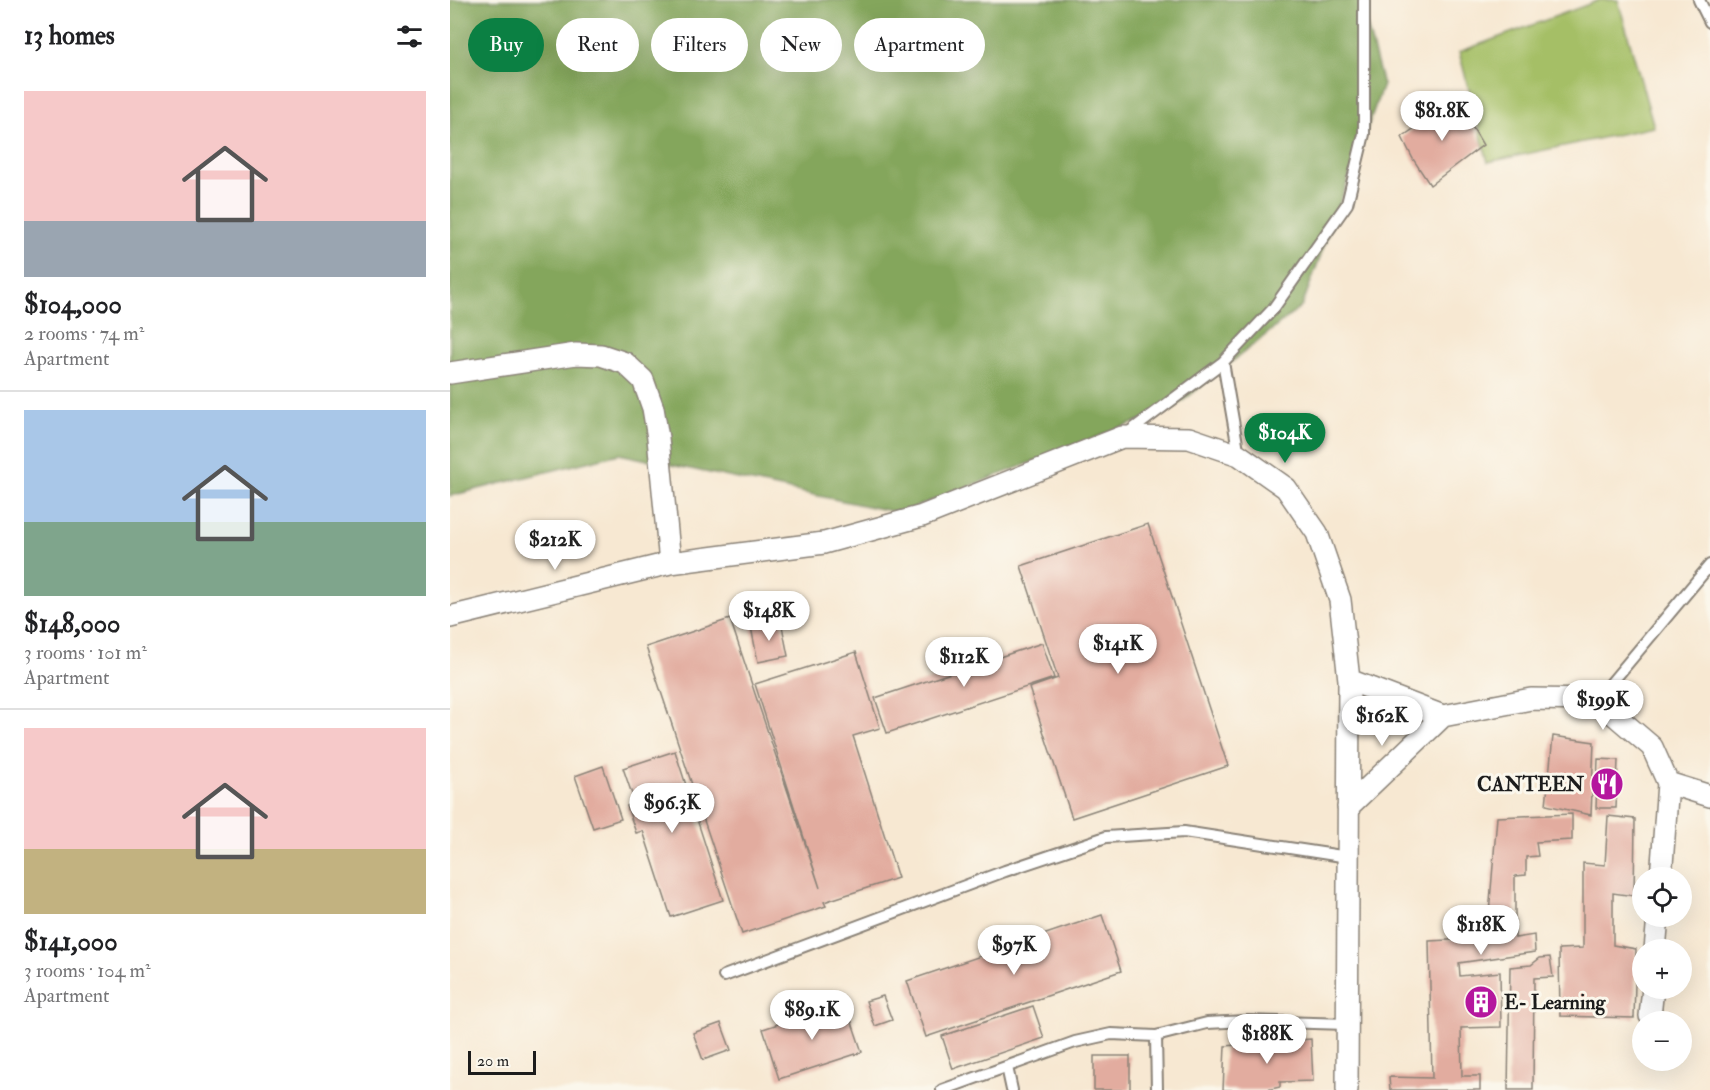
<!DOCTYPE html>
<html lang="en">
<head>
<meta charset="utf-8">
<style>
	:root { --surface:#fff; --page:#f6f6f6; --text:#202124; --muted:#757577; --line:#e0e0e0; --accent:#0b8043 }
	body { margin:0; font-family:"IM FELL Double Pica",serif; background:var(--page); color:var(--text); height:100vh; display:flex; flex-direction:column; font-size:22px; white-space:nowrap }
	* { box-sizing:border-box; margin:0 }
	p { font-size:20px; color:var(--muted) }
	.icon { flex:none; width:33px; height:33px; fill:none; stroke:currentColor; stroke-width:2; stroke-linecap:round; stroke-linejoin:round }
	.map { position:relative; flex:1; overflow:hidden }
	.drawer { display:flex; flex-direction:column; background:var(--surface); width:450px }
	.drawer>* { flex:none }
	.hud { position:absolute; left:18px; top:18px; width:570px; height:54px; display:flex; gap:12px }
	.controls { position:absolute; left:1182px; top:867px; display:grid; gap:12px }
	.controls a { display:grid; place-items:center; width:60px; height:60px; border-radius:50%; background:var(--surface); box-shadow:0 6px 24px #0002; font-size:30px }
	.scale { position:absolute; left:18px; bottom:15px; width:68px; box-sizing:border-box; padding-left:6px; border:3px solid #1c1c1c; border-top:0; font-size:16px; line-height:21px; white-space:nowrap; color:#1c1c1c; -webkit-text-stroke:4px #fbf7ec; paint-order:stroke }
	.price { position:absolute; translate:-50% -51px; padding:0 14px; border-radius:21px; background:#fff; color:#222; font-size:20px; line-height:39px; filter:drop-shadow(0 2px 3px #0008) }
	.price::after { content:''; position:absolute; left:50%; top:36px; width:18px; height:14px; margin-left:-9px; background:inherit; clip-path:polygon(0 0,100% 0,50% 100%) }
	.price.current { background:var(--accent); color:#fff }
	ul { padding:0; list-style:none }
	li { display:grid; align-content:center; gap:12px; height:318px; padding:0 24px }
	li+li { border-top:2px solid var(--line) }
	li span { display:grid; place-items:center; height:186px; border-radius:0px; color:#555 }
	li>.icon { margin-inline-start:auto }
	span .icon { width:108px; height:108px; fill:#fffc; stroke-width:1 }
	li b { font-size:26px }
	h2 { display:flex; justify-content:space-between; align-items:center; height:72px; padding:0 24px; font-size:26px }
	.chip { padding:0 21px; border-radius:27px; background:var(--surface); box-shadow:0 6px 24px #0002; font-size:21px; line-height:54px }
	.chip.current { background:var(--accent); color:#fff }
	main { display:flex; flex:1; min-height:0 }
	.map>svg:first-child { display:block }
	.green { fill:#a5bf66; stroke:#606e41; stroke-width:1.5 }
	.forest { fill:#84a65b; stroke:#50613c; stroke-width:1.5 }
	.building { fill:#e2ac9f }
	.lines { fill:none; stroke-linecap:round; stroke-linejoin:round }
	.service-casing { stroke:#8a8277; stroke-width:14 }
	.minor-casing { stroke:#8a8277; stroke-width:24 }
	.service { stroke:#fff; stroke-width:10 }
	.minor { stroke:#fff; stroke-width:21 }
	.labels { text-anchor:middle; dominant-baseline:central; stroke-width:6; stroke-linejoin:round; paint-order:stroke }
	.poi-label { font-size:20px; font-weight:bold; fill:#1c1c1c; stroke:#fbf7ec; text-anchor:end }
</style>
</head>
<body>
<main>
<section class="drawer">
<h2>13 homes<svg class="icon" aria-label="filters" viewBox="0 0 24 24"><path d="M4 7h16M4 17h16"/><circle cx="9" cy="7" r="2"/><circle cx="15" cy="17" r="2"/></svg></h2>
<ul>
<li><span style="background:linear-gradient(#f6c9c9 70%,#9aa5b1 0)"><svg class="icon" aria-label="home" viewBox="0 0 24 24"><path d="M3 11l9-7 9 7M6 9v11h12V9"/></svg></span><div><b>$104,000</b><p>2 rooms · 74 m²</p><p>Apartment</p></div></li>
<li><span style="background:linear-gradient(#a9c7e8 60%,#7fa58c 0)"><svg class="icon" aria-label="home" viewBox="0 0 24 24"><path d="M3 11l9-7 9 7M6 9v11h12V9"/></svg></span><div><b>$148,000</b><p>3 rooms · 101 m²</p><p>Apartment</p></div></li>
<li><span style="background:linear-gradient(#f6c9c9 65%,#c2b280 0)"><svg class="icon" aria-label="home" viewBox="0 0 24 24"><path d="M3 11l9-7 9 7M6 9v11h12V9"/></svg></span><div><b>$141,000</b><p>3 rooms · 104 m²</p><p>Apartment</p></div></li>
</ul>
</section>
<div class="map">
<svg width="1260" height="1090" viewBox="0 0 1260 1090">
	<rect width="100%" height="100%" fill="#fbf7ec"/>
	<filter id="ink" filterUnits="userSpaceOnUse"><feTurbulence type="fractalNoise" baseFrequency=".0167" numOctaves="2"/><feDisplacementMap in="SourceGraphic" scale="12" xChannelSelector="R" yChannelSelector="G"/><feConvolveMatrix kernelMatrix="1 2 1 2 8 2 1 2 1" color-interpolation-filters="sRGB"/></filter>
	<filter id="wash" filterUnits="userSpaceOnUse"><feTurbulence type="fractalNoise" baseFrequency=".008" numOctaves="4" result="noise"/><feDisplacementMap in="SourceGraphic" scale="24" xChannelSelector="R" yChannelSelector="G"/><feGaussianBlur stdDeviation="1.35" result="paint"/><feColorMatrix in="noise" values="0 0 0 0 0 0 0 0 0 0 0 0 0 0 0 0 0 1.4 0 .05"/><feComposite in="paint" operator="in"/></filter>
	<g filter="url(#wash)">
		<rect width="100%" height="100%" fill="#f7e8d2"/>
		<path class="green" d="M 1150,0 L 1168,0 L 1204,127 L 1038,162 L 1009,52 Z"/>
		<path class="forest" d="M 0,0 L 910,0 L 933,85 L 852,306 L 725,407 L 450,513 L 169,454 L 0,496 Z"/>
		<g id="blocks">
			<path class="building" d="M 1006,99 L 1033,145 L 980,185 L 963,159 L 952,137 Z
				M 698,524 L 778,766 L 622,818 L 579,688 L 608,678 L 571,566 Z
				M 280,619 L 370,888 L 305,684 L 406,652 L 430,728 L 403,736 L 448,878 L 374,902 L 376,906 L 292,934 L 196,647 Z
				M 331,621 L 338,656 L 308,662 L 301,627 Z
				M 592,643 L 604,678 L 437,733 L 425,698 Z
				M 1103,736 L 1144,742 L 1141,815 L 1096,805 Z
				M 225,751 L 273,900 L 221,917 L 193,831 L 186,833 L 177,806 L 185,803 L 173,768 Z
				M 1148,759 L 1168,760 L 1166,808 L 1146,808 Z
				M 153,766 L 171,819 L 143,828 L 125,776 Z
				M 1122,814 L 1122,840 L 1086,842 L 1088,856 L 1076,857 L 1076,875 L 1065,876 L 1065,938 L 1084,935 L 1085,952 L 1009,963 L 1010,976 L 1050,972 L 1051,1027 L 1011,1028 L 1012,1076 L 1030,1076 L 1030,1090 L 940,1090 L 939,1077 L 982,1078 L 979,941 L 1037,938 L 1047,817 Z
				M 1158,816 L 1185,819 L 1184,896 L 1163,893 L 1163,945 L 1186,949 L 1184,1018 L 1110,1016 L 1109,949 L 1133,948 L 1133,863 L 1155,865 Z
				M 652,915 L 671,971 L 476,1037 L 457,981 Z
				M 1100,957 L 1103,977 L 1084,978 L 1083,1090 L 1058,1090 L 1060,967 L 1081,965 L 1090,958 Z
				M 433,996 L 442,1020 L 425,1026 L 416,1001 Z
				M 395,1002 L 412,1052 L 329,1079 L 313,1029 Z
				M 583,1006 L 594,1038 L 503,1069 L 492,1036 Z
				M 271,1023 L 281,1050 L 253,1060 L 243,1033 Z
				M 861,1039 L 863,1081 L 830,1082 L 830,1087 L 817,1090 L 773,1090 L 775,1046 Z
				M 644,1056 L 680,1056 L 680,1090 L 644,1090 Z"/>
		</g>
	</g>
	<g filter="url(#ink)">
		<use href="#blocks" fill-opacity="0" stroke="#8a8277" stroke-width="1.5"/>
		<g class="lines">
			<defs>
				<path id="service" d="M 1249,0 L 1260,22
					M 773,362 L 789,455
					M 675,435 L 773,362 L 823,309 L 897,204 L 914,134 L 914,0
					M 1147,700 L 1260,565
					M 274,976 L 555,871 L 656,837 L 734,832 L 898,857
					M 706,1036 L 707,1090
					M 557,1067 L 562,1090
					M 492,1090 L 625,1042 L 661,1034 L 706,1036 L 757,1023 L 796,1021 L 897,1024"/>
				<path id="minor" d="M 0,373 L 126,354 L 151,355 L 175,363 L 193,380 L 203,408 L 208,438 L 220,563
					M 0,617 L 220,563 L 374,543 L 472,516 L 672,437 L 739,438 L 789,455 L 836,488 L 867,533 L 890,600 L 899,680 L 897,1090
					M 899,680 L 993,716 L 1081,699 L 1147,700 L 1202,747 L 1218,783 L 1211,878
					M 1218,783 L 1260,796
					M 898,807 L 993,716
					M 1205,950 L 1208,916
					M 1200,1016 L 1203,988"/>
			</defs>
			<use href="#service" class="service-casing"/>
			<use href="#minor" class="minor-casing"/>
			<use href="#service" class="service"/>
			<use href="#minor" class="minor"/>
		</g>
	</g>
	<defs>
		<symbol id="restaurant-disc" viewBox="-11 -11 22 22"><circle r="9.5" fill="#b5179e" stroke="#fbf7ec"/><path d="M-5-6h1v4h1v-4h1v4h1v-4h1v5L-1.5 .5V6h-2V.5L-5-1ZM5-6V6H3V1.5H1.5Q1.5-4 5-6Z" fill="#fff"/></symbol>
		<symbol id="building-disc" viewBox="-11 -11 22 22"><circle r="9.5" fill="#b5179e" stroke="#fbf7ec"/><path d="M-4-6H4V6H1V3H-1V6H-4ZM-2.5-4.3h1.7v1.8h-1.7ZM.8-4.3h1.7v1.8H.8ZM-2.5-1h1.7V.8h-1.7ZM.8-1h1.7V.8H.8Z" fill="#fff"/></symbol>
	</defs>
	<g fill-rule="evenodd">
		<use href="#restaurant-disc" x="1138" y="765" width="38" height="38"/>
		<use href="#building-disc" x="1012" y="983" width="38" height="38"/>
	</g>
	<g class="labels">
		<g class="poi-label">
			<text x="1134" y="784">CANTEEN</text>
			<text x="1054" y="1002" text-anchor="start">E- Learning</text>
		</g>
	</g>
</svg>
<div class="controls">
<a><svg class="icon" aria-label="locate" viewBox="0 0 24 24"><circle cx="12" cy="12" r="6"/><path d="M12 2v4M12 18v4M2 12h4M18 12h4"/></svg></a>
<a>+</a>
<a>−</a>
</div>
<div class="scale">20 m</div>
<b class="price" style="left:992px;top:142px">$81.8K</b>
<b class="price current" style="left:835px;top:464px">$104K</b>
<b class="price" style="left:105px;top:571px">$212K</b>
<b class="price" style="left:319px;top:642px">$148K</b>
<b class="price" style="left:668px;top:675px">$141K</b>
<b class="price" style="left:514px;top:688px">$112K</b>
<b class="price" style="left:1153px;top:731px">$199K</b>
<b class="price" style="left:932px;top:747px">$162K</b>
<b class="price" style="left:222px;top:834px">$96.3K</b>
<b class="price" style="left:1031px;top:956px">$118K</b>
<b class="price" style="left:564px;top:976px">$97K</b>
<b class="price" style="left:362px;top:1041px">$89.1K</b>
<b class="price" style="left:817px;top:1065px">$188K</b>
<div class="hud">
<a class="chip current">Buy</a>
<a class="chip">Rent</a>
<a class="chip">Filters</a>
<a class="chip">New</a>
<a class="chip">Apartment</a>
</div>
</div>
</main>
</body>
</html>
